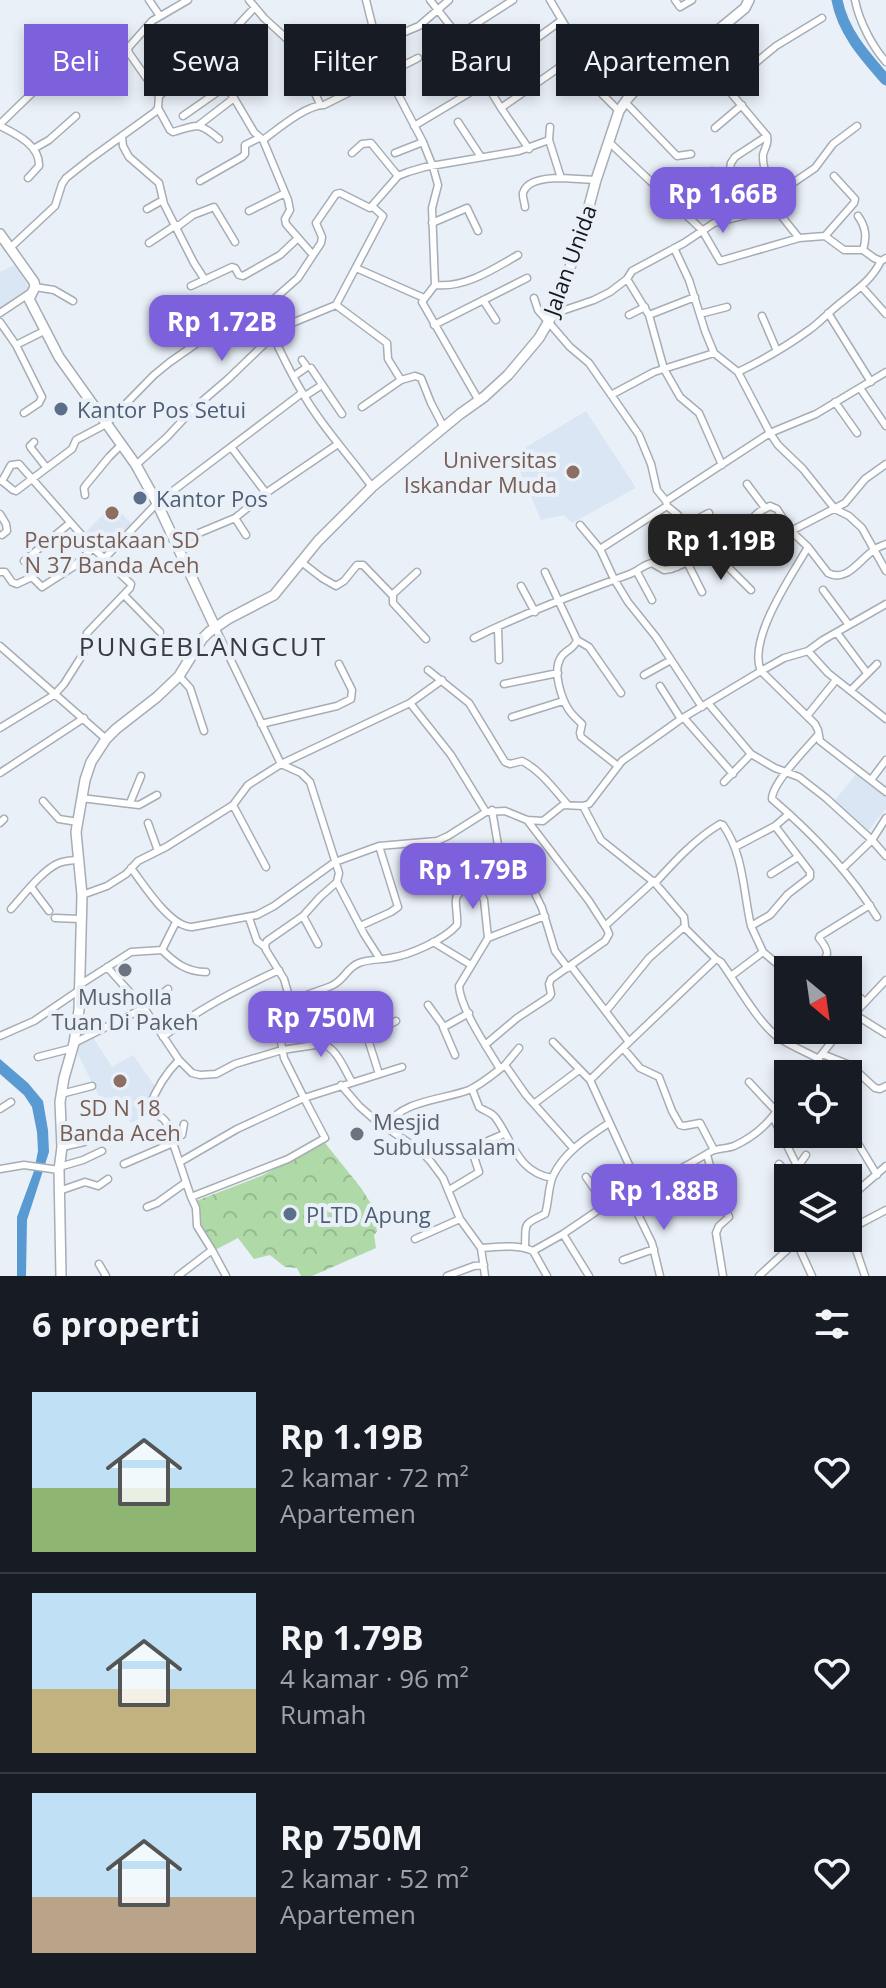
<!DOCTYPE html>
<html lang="id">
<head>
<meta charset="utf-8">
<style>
	:root { --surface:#171b24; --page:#242831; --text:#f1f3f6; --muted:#9ea1a6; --line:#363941; --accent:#7d60db }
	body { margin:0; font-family:"Open Sans",sans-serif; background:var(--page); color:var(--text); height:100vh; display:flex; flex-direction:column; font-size:30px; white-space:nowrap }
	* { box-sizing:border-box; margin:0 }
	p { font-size:26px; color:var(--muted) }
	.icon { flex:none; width:44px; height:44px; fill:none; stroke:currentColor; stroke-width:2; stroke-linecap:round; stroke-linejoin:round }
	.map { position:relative; height:1276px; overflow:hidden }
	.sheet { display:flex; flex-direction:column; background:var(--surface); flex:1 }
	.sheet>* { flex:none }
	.top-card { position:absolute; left:24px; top:24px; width:838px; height:72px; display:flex; gap:16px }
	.needle { width:52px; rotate:151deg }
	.controls { position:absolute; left:774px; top:956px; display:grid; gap:16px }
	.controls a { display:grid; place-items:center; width:88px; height:88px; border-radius:0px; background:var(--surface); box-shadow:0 4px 12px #0003; font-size:40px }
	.price { position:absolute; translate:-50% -68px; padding:0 18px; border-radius:16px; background:var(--accent); color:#fff; font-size:26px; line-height:52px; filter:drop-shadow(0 2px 4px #0008) }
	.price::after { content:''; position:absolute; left:50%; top:48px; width:24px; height:18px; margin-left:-12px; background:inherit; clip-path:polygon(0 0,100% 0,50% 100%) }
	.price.selected { background:#222; color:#fff }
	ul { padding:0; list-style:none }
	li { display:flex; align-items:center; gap:24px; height:200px; padding:0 32px }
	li+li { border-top:2px solid var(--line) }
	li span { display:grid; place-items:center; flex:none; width:224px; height:160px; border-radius:0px; color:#555 }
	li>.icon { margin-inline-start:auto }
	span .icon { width:96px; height:96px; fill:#fffc; stroke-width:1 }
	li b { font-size:34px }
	h2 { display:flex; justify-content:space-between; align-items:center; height:96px; padding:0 32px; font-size:34px }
	.chip { padding:0 28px; border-radius:0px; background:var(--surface); box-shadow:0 4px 12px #0003; font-size:28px; line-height:72px }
	.chip.selected { background:var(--accent); color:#fff }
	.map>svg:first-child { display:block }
	.built { fill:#dae6f4 }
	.forest { fill:url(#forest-crowns) }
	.water { fill:#599ad2 }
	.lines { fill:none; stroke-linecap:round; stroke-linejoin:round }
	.river { stroke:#599ad2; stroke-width:11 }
	.street-casing { stroke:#a6adb4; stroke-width:9 }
	.secondary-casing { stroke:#a6adb4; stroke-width:12 }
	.street { stroke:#fff; stroke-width:6 }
	.secondary { stroke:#fff; stroke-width:9 }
	.service-dot { fill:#5c6f8a; stroke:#e9f0f8; stroke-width:3 }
	.education-dot { fill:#8d6e63; stroke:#e9f0f8; stroke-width:3 }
	.worship-dot { fill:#6b7280; stroke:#e9f0f8; stroke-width:3 }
	.labels { text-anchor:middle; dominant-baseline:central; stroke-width:8; stroke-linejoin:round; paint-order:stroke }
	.street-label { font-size:22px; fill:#141719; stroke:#e9f0f8 }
	.service-label { font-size:22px; fill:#4e5e75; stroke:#e9f0f8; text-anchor:start }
	.education-label { font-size:22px; fill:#785e54; stroke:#e9f0f8 }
	.worship-label { font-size:22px; fill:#5b616d; stroke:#e9f0f8 }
	.quarter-label { font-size:26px; letter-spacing:2px; fill:#373c42; stroke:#e9f0f8 }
</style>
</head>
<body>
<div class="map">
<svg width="886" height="1276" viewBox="0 0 886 1276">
	<defs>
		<pattern id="forest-crowns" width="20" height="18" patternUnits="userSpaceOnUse" patternTransform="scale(2)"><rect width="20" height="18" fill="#afd9a7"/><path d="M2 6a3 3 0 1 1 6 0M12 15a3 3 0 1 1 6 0" fill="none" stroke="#96ba8f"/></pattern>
	</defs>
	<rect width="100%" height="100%" fill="#e9f0f8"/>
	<path class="built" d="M 15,265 L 30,290 L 0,309 L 0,272 Z
		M 586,411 L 636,488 L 572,523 L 564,515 L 541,520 L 513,455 Z
		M 113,505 L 132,524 L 103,555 L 83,535 Z
		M 858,772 L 886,796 L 886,809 L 868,831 L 834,801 Z
		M 93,1037 L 112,1067 L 133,1055 L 156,1088 L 145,1115 L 131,1123 L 126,1115 L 120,1116 L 110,1097 L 101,1100 L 78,1055 L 78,1045 Z"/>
	<path class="forest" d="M 325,1143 L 361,1188 L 384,1224 L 374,1235 L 376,1248 L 312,1276 L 301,1276 L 297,1268 L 285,1267 L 270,1255 L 254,1259 L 238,1238 L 215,1250 L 198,1226 L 196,1201 L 261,1176 Z"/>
	<path class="water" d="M 0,1059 L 28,1083 L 43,1101 L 48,1130 L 49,1152 L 27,1220 L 26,1276 L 17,1276 L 17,1217 L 34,1171 L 38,1151 L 37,1132 L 32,1107 L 24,1095 L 0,1074 Z"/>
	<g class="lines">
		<path class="river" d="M 837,0 C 843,32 865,56 886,80"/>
		<defs>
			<path id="street" d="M 149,0 L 160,16
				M 249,0 L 264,18 L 287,39 L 295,51 L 320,104
				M 366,0 L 382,64 L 423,142 L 433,167 L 438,185 L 432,208 L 435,285 L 422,302 L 479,401
				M 430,0 L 452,28 L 501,108 L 529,149
				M 550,0 L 597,79 L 602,94 L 619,111
				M 675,0 L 680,7 L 692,0
				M 855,0 C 859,21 872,46 886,62
				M 457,36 L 513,0
				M 701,41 L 721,65 L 723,81 L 726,87 L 767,136 C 769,145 765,146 763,155 C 762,164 771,198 775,208
				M 376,44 L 419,26 L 449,0
				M 205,58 L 234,98 L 254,132 L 263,140 L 288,200 L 290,210 L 285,219 L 286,224 L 313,255
				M 481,76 L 522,49 L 562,20
				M 726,87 L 776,46 L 822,18
				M 159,96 L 129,53 L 128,48 L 152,21 L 188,0
				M 625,102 L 677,156 L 691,154
				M 158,108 L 170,130 L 173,132 C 197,125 198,121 219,139
				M 501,108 L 580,53
				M 183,116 L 226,86
				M 458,122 L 481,157
				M 0,124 L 60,66 L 73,62 L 80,66 L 102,89
				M 199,125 L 234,98
				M 0,126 C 16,134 40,145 39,166 L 28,178
				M 414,126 L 486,83
				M 715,128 L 742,105
				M 122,137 L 123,146 L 129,157 L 159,183 L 164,204 L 194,263 L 205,280
				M 263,140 C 278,129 306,105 324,105 L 418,58
				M 549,140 L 550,127
				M 609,142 L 702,230 L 720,261 L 799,238
				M 35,148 L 49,140 L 76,116
				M 352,153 L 362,144 L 371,143 L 398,176
				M 395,153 L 423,142
				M 730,169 L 731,163 L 735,157 L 767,136
				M 712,171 L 728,219
				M 200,181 L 242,157 L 245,154 L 245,145 L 259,138
				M 771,198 L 815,168 L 833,144 L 857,126
				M 525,207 C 525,204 522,196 523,193 C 527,179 550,178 561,178
				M 147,209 L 163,200
				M 249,211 L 285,193
				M 858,216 C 866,227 867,237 863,250
				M 432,223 L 467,208 L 478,231
				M 177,227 L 193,215 L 214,207 L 235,242
				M 825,236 L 854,203 L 855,199 L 834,176
				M 149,243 L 176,225
				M 10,248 L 55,206 L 62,184 L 66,178 L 90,159 L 155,112 L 158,108 L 159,96 L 215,50 L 255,7
				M 674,248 L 689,280 L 705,331 L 714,353 L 738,372 L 770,433 L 778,445 L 803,469 L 835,509 L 849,516 L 862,528 L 886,571
				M 356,268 L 424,298
				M 627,279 L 649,315 L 664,369 L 680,397 L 699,413 L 722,465
				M 435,285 C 465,288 492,270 518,255
				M 191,286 L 232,267 L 235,268 L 239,275 L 243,276 L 280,255 L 297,239
				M 35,287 L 54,290 L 73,301
				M 862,287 L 886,314
				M 534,298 L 538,310 L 570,347 L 589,363 L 639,435 L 651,464 L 657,490 L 666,501
				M 483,300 L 496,320
				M 336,305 L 387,343 L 388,359 L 401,380 L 415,376 L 421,378 L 431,403 L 444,428
				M 336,305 L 383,216 L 373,207
				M 0,313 L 30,293
				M 828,313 L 871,382
				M 553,314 L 594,300 L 610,292 L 627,279 L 632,271 L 684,243 L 714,223 L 775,208 L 799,238 L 825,236 L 844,250 L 863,250 L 874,258 L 881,261 L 886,258
				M 700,314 L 727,307
				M 629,315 L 645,307
				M 649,315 L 695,297
				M 762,316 L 777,351
				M 0,322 L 16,345
				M 434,325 L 527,278
				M 273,336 C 282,355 291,374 302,392 C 321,426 349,455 372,487
				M 311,368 L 342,414
				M 738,372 C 763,360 787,346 809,330 C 819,323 828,313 838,305 C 855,291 871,281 881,261
				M 294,376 L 307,367 L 302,360
				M 860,388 L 886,426
				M 611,395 L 654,372 L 714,353
				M 305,396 L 322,385
				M 835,402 L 857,433
				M 362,407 L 401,380
				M 24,413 L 39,403 L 42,397 L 16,345 L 46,330
				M 34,442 L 30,446 L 31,448 L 46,467
				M 231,447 L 266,493
				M 136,465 L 167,437 L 193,409 L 228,379 L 280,329 L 292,323 L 336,305
				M 0,481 L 2,481 L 13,490 L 16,491 L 72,449 L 76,440 L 106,424 L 154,375 L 170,362 L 210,334 L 274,299 L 298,278 L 321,243 L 322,237 L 316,223 L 336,194 L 340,193 L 370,208 L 398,176 L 408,172 L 425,167 L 519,151 L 549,140 L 561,178 L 596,180
				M 747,484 L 765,508
				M 85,495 L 84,488 L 86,485 L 109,457 L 121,445
				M 667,506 L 678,515 L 695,558
				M 0,514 L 6,524 L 7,531 L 2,535
				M 580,525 L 600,549 L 614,579 L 628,602 L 656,637 L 702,707
				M 685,528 L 693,521 L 709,513
				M 658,531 L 677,567
				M 791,531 L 845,503 L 865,479 L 886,464
				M 246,535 L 235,518 L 266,493 L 338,444
				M 175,543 L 235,518
				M 808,547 C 792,575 747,639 761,671 L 815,724 L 818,730 L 820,741 L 886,792
				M 600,549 L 667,506 L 666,501 L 770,433 L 816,414 L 886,372
				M 713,552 L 751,590
				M 104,559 L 157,503 L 302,393
				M 24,561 L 70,523
				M 300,561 L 322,578 L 336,586 L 344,581 L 357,565 L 363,565 L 392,595 L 417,572
				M 687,562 L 702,592
				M 0,572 L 5,572 L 12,582 L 17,584 L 32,577 L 42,587 L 73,567 L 93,548
				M 545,572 L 577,640 C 574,650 564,650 560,659 C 553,672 561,698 569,710 C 572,715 577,719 582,724 L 580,733 L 581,737 L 618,766
				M 637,572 L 652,600
				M 521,586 L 535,612
				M 823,590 L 849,625
				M 124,595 L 160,632
				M 393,595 L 393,603 L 426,639
				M 215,627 L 281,764 L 301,773 L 310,782 L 339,873 L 337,882 L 320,897 L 303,916 L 267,941 L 265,945 L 266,950 L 284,979 L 291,1003
				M 498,627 L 499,660
				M 837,633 L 867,673
				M 474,638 C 524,613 578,593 630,574 C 638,571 643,565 652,563 L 664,570 L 671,569 L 717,550 L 759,512 L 770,506 L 777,509 L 791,531 L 808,547 L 828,573 C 847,583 860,559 874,550 C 877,547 882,546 886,544
				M 577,640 L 589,647 L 621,693
				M 0,646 L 106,739
				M 808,651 L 828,673 L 886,719
				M 428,670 L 469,703 L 505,762 L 510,764 L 522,761 C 540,770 554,789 567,804
				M 644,675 L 671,660
				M 179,676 L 190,688 L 204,731
				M 504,684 L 558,673
				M 660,686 L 681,719
				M 851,690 L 877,664
				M 410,703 L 451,755 L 486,812
				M 708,703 L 751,754 L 775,768 L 799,777 L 826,798 L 872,840 L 843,868
				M 807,716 L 836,680
				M 512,717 L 563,701
				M 684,718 L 733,774
				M 261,724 L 337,706 L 351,699 L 352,690 L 339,664
				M 0,728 L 54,695 L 64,684 L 83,654 L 87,633 L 130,588 L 131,584 L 93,548 L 19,464 L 11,465 L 2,481
				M 818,735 C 806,749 772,783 772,799 C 813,834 849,871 877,917
				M 0,773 L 84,718
				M 871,780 L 886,760
				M 724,782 L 751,754
				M 81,798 L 139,805 L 157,795
				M 43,801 L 59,819 L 78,822
				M 130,803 L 141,776
				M 233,805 L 266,867
				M 583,806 L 601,840 L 655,883
				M 492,810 L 499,851
				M 886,818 L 872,840 L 886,856
				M 0,823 L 4,819
				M 148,823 L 158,851
				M 735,847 L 775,826
				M 131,868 C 144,885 170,927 192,927 L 257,915 L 274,906 L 335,862 L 379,846 L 437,841 L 448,836 L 486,812 L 505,811 L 527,820 L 543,821 L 563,805 L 583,806 L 589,804 L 622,761 L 681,719 L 761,671 L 784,658 L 808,651 L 823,640 L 886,604
				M 771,874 L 798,857
				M 474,880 L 484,900 L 488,938
				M 337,882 L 364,934 L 380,959
				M 31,887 L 49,911
				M 82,895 L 107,886 L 126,874 L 138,861 L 166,847 L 233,805 L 248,785 L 281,764 L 410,703 L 442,680
				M 11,909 C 23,896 42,870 59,863 C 65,861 73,860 79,860
				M 303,916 L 318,944
				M 55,918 L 80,919
				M 249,918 L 257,941 L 265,947
				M 360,926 L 391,912 L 398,907 L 379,846
				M 605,926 L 654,881
				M 684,927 L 716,959
				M 433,942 L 471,965
				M 162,950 C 175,963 187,972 206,972
				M 571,966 L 629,1042 L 590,1080
				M 107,967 L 144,1008 L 179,1060 L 192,1073 L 200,1075 L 216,1074 L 235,1064 L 282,1050 L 322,1044 C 337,1048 344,1069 352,1082
				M 815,970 C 828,956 832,954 819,938 L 820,936 L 870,905
				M 788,973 L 763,952 L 751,926 L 770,915 L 788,894 L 810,877 L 810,872 L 775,826 L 789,814
				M 731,976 L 763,952
				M 81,984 L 131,952 L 162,950 L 176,922
				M 848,987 L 865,1002
				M 428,1005 L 444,1027 L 469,1013
				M 606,1011 L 649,958 L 685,926 L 684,917 L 655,883 C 675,861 695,839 720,824 L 723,825 C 744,855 743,891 751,926
				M 854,1014 L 886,980
				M 848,1022 L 854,1014 L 886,1034
				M 443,1027 L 455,1055
				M 0,1036 L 34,1021 L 81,989
				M 163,1037 C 198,1009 238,989 279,970
				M 553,1042 L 590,1080 L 635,1178 L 636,1183 L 632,1202
				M 629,1042 L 716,959 L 721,962 C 737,984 758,1023 779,1038 C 791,1046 806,1052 819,1059
				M 74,1043 L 144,1008 L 168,989
				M 485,1045 L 517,1018 L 549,997 L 551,994 L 549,984 L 551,979 L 605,941 L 609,934 L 607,929 L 589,901 L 527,820
				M 623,1048 L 640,1068 L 659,1077 L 672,1111 L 680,1125 L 684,1126 L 700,1123 L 714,1150
				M 822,1054 L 850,1065 L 875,1088 L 880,1089 L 886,1086
				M 38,1057 L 73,1048
				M 179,1060 C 165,1074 156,1089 149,1108 C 153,1115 162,1115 166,1122 L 191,1197
				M 505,1065 L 519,1048
				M 500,1069 L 505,1065 L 526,1095 L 574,1149
				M 379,1074 L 367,1036 L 396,1021
				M 806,1074 L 841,1030
				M 749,1082 L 777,1112
				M 341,1085 L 359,1106 L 375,1120 L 421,1151 L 431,1162 L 443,1178 L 460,1219 L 481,1248 L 485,1276
				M 472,1089 L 479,1107 C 484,1111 491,1112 495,1117 C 513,1141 517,1172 552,1178
				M 61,1094 L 92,1086
				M 535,1103 L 579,1070
				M 0,1109 L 11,1102
				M 773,1117 L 803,1178
				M 385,1127 C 402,1100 442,1100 469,1090 C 480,1085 491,1076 500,1069 C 488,1049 460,1008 459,986 L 488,938 L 545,916
				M 848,1127 L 877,1175
				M 172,1140 L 182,1135 L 184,1124
				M 62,1147 L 84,1142
				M 707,1155 L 715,1184 L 729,1217 L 719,1226 L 716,1233 L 723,1276
				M 180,1162 L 237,1129 L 304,1098 L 284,1058 L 276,1015 C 283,1000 315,993 331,986 C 345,980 346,968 359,963 C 369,959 379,960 390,958 C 410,955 444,940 457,925 C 458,915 455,907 456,899 C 457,890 469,889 473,882 C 477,875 473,877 476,869 C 481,859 498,851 508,848 L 515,852 L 542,908 L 555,951 L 568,968
				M 124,1164 L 173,1143
				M 779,1164 L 788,1174
				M 59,1167 L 83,1160 L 102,1151
				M 0,1169 L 24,1165 L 59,1170
				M 586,1177 L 607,1207
				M 663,1178 L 676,1210
				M 791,1178 L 788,1174 L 797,1168 L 806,1155
				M 636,1183 C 666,1178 685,1167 710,1152 C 717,1148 726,1149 734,1146 C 760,1134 772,1119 788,1096
				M 449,1190 L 479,1172 L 472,1151 L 474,1147 L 504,1134
				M 59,1191 L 85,1182 L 98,1186 L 108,1179
				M 848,1199 L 886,1166
				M 632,1202 L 652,1243 L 660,1276
				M 147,1207 L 157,1203 L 185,1183
				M 849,1229 L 865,1276
				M 848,1230 L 886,1210
				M 563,1234 L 589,1276
				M 801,1238 L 812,1240 L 821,1238
				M 415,1239 L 460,1219
				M 796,1241 L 812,1276
				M 481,1248 C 498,1247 517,1244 533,1251 L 547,1276
				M 525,1248 C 526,1222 522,1225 545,1214 C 549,1202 548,1187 553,1176 C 564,1152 588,1137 609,1123
				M 212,1250 L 226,1276
				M 533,1251 L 563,1234 L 597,1211 L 607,1207 L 632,1202
				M 623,1260 L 654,1249
				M 99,1264 L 106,1276
				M 178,1276 L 212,1250 L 197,1226 L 196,1208 L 191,1197 L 288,1159 L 325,1138 L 304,1098 L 402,1067
				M 447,1276 L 474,1266 L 484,1265
				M 759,1276 L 800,1238"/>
			<path id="secondary" d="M 0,234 L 34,282 L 35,287 L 29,299 L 59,357 L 136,465 L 157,503 L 215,627
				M 61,1276 L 59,1170 L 62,1147 L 60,1102 L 64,1078 L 74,1043 L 79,1010 L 82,895 L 76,832 L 85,780 L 91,762 L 106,739 L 116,729 L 157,697 L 179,676 L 202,639 L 209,632 L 228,619 L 274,595 L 318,541 L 372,487 L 460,414 L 484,397 L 508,375 L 539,338 L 553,314 L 580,240 L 596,180 L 619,111 L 628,98 L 643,82 L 722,27 L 745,8 L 749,0"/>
		</defs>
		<use href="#street" class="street-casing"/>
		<use href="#secondary" class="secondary-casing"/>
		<use href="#street" class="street"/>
		<use href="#secondary" class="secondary"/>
	</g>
	<g class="service-dot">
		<circle cx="61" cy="409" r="8"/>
		<circle cx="140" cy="498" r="8"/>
		<circle cx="290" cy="1214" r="8"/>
	</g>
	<g class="education-dot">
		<circle cx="573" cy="472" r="8"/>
		<circle cx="112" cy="513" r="8"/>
		<circle cx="120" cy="1081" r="8"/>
	</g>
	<g class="worship-dot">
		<circle cx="125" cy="970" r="8"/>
		<circle cx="357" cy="1134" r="8"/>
	</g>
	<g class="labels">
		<g class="street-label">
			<text transform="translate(569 260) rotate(-70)">Jalan Unida</text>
		</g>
		<g class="service-label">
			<text x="77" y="409">Kantor Pos Setui</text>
			<text x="156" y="498">Kantor Pos</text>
			<text x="306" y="1214">PLTD Apung</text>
		</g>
		<g class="education-label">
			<text x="557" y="459" text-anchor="end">Universitas<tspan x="557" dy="25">Iskandar Muda</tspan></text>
			<text x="112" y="539">Perpustakaan SD<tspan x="112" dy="25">N 37 Banda Aceh</tspan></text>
			<text x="120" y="1107">SD N 18<tspan x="120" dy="25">Banda Aceh</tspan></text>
		</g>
		<g class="worship-label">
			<text x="125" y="996">Musholla<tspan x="125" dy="25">Tuan Di Pakeh</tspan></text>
			<text x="373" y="1121" text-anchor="start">Mesjid<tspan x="373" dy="25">Subulussalam</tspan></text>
		</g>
		<g class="quarter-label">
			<text x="203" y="646">PUNGEBLANGCUT</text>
		</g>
	</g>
</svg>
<div class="controls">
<a><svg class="needle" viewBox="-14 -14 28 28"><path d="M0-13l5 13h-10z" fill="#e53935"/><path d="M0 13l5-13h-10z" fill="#9ea1a6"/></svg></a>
<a><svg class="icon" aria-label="locate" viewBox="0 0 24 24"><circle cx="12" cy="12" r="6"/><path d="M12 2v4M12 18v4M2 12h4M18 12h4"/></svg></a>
<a><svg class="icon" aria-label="layers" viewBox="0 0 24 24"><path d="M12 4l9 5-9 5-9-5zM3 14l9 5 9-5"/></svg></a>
</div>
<b class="price" style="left:723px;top:235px">Rp 1.66B</b>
<b class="price" style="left:222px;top:363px">Rp 1.72B</b>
<b class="price selected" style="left:721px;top:582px">Rp 1.19B</b>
<b class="price" style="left:473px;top:911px">Rp 1.79B</b>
<b class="price" style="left:321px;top:1059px">Rp 750M</b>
<b class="price" style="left:664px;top:1232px">Rp 1.88B</b>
<div class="top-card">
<a class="chip selected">Beli</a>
<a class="chip">Sewa</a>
<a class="chip">Filter</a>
<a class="chip">Baru</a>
<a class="chip">Apartemen</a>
</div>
</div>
<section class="sheet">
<h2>6 properti<svg class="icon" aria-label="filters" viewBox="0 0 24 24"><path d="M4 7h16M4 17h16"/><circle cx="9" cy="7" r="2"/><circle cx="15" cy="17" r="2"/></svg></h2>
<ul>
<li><span style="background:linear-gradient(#bfe0f5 60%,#8fb573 0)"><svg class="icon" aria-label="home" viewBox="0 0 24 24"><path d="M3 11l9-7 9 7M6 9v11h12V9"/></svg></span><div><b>Rp 1.19B</b><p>2 kamar · 72 m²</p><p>Apartemen</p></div><svg class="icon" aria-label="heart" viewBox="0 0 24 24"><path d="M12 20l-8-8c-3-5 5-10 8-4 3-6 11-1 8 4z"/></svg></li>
<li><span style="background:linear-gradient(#bfe0f5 60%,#c2b280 0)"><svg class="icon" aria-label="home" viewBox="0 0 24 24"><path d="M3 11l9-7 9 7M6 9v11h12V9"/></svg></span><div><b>Rp 1.79B</b><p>4 kamar · 96 m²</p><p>Rumah</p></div><svg class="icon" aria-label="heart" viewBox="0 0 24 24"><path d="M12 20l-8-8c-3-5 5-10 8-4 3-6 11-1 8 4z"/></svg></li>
<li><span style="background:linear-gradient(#bfe0f5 65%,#b9a48a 0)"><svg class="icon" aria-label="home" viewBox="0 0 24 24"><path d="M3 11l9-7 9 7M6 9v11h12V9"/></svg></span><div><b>Rp 750M</b><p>2 kamar · 52 m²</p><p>Apartemen</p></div><svg class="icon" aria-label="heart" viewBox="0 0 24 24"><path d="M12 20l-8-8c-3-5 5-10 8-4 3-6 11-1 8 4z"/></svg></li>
</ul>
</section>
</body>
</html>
